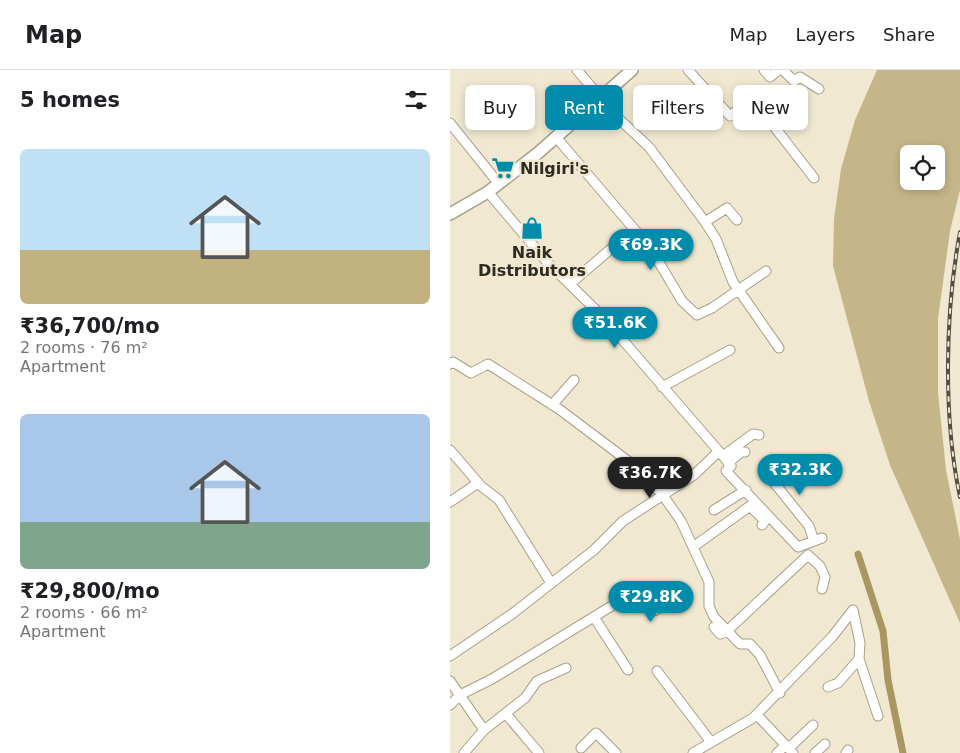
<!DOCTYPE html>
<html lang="en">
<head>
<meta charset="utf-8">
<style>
	:root { --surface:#fff; --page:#f2f2f2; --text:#202124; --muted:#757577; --line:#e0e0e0; --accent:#008caa }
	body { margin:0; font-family:"DejaVu Sans",sans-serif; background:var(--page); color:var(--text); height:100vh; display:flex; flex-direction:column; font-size:19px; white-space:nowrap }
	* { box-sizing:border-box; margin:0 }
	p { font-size:16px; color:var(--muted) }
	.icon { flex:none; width:28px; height:28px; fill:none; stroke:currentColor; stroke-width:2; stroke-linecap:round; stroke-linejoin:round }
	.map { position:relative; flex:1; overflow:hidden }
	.details { display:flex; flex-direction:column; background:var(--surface); width:450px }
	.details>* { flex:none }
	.banner { position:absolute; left:15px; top:15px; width:420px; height:45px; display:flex; gap:10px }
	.controls { position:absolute; left:450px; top:75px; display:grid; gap:10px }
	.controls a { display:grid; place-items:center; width:45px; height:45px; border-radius:8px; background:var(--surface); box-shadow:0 2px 8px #0003; font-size:25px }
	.price { position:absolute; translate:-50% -42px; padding:0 11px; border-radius:18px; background:var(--accent); color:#fff; font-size:16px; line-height:32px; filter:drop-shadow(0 1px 2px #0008) }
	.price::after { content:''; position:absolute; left:50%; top:30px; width:15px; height:11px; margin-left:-8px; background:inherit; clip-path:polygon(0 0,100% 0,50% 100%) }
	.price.active { background:#222; color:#fff }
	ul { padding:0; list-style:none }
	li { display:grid; align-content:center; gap:10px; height:265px; padding:0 20px }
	li span { display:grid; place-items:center; height:155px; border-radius:8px; color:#555 }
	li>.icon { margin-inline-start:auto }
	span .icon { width:90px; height:90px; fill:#fffc; stroke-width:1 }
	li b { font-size:21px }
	h2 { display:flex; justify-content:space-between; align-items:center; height:60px; padding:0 20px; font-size:21px }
	.tag { padding:0 18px; border-radius:8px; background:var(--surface); box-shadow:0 2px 8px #0003; font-size:18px; line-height:45px }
	.tag.active { background:var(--accent); color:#fff }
	header { display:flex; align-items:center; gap:30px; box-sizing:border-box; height:70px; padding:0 25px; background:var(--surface); border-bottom:1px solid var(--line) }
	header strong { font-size:24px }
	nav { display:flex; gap:28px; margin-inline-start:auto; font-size:18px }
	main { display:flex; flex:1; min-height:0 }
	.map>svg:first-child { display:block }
	.green { fill:#c4b689; fill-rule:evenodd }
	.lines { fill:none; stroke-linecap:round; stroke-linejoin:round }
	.canal { stroke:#a8975f; stroke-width:7 }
	.minor-casing { stroke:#a7a089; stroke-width:11 }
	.major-casing { stroke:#a7a089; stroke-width:14 }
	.minor { stroke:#fff; stroke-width:9 }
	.major { stroke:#fff; stroke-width:11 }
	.rail-casing { stroke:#534f43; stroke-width:4 }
	.rail { stroke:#f0e8d0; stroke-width:2; stroke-dasharray:5.5; stroke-linecap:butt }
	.labels { text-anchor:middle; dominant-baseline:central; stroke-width:5; stroke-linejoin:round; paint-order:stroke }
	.poi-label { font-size:16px; font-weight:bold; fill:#2e2b22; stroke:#f0e8d0; text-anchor:start }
</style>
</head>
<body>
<header>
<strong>Map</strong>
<nav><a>Map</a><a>Layers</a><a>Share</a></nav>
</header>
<main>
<section class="details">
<h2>5 homes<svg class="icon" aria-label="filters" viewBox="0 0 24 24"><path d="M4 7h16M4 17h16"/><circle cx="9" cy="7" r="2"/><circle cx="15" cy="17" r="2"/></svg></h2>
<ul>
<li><span style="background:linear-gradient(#bfe0f5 65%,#c2b280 0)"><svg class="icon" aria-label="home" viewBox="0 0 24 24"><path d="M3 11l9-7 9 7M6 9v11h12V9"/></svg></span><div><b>₹36,700/mo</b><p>2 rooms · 76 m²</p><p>Apartment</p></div></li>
<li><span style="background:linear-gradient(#a9c7e8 70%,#7fa58c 0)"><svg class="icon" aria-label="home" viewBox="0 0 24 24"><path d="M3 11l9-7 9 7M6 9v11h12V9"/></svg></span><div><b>₹29,800/mo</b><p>2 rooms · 66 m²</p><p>Apartment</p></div></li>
</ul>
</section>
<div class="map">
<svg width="510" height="683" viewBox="0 0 510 683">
	<rect width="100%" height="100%" fill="#f0e8d0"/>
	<path class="green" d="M 427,0 L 510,0 L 510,120 L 500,161 L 488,249 L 488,322 L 496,400 L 510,469 L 510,553 L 440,395 L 419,331 L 383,196 L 384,149 L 391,99 L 405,50 ZM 459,84 L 486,84 L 486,111 L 459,111 Z"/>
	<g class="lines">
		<path class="canal" d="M 408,484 L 433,561 L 438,610 L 453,683"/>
		<defs>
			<path id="minor" d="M 127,0 L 167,47 L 199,77 L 255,152 L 277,138 L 287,150
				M 238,0 L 280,46 L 302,28 L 364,108
				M 314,0 L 320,7 L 329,0
				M 333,0 L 344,11 L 350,7 L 369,19
				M 0,53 L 49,114
				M 106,67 L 201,179 L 232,231 L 247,245 L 262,238 L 316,201
				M 38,122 L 98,193 L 151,245 L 273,386 L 303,364 L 309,365
				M 255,152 L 266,169 L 283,212 L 329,278
				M 120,214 L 184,159
				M 0,294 L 3,292 L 21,303 L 38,294 L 109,339 L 182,394 L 212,424 L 231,451 L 259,512 L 259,536 L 264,547 L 290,574 L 300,574 L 310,585 L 330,623
				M 212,317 L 280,280
				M 102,335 L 124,310
				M 0,380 L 31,416 L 49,430 L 101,513
				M 273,386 L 281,396 L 276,401 L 348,477 L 372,468
				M 278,393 L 291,382 L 295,382
				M 322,410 L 359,456 L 364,471
				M 0,432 L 28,413
				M 264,440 L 296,420
				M 243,477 L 300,436 L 315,451 L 312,455
				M 403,540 L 410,573 L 409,589 L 428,646
				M 144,547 L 178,600
				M 264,557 L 270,564 L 277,561 L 358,485 L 370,496 L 375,507 L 372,519
				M 0,586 L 62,544 L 144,480 L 173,451 L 244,405 L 269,381
				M 207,601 L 261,672
				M 0,611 L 34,660 L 14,683
				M 378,617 L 388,613 L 409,589
				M 0,635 L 10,625 L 42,609 L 178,526 L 190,525 L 201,541 L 204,541 L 219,532
				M 56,644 L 89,683
				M 307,645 L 343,683
				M 34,660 L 75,628 L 87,611 L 116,598
				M 131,678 L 146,663 L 166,683
				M 339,678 L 363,655
				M 243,683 L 303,648 L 382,567 L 403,540
				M 327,683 L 336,675
				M 365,683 L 375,674
				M 396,683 L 398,680"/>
			<path id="major" d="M 0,144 L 38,122 L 88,83 L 182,0"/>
		</defs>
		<use href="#minor" class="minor-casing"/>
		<use href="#major" class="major-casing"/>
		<use href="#minor" class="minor"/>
		<use href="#major" class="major"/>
		<defs>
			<path id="rail" d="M 510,162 C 495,242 493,348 510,427"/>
		</defs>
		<use href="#rail" class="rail-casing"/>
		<use href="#rail" class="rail"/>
	</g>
	<defs>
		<symbol id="supermarket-bare" viewBox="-9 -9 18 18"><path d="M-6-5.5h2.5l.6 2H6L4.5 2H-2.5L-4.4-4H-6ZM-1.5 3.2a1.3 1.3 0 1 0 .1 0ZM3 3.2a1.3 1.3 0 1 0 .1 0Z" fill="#008caa" stroke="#f0e8d0" stroke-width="2.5" paint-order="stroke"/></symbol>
		<symbol id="shop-bare" viewBox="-9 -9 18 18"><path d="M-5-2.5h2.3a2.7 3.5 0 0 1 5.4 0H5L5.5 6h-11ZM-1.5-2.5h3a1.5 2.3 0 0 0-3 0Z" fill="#008caa" stroke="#f0e8d0" stroke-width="2.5" paint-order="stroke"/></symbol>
	</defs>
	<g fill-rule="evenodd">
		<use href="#supermarket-bare" x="37" y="82" width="32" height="32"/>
		<use href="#shop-bare" x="66" y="142" width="32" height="32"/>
	</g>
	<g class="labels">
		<g class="poi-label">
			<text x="70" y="98">Nilgiri's</text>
			<text x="82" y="182" text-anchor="middle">Naik<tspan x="82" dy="18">Distributors</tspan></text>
		</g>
	</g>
</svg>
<div class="controls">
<a><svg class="icon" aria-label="locate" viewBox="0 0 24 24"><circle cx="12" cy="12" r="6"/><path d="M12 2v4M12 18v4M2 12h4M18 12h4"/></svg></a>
</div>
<b class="price" style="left:201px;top:201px">₹69.3K</b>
<b class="price" style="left:165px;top:279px">₹51.6K</b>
<b class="price" style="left:350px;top:426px">₹32.3K</b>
<b class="price active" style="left:200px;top:429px">₹36.7K</b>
<b class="price" style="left:201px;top:553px">₹29.8K</b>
<div class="banner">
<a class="tag">Buy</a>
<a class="tag active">Rent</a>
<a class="tag">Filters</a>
<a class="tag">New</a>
</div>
</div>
</main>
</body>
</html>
